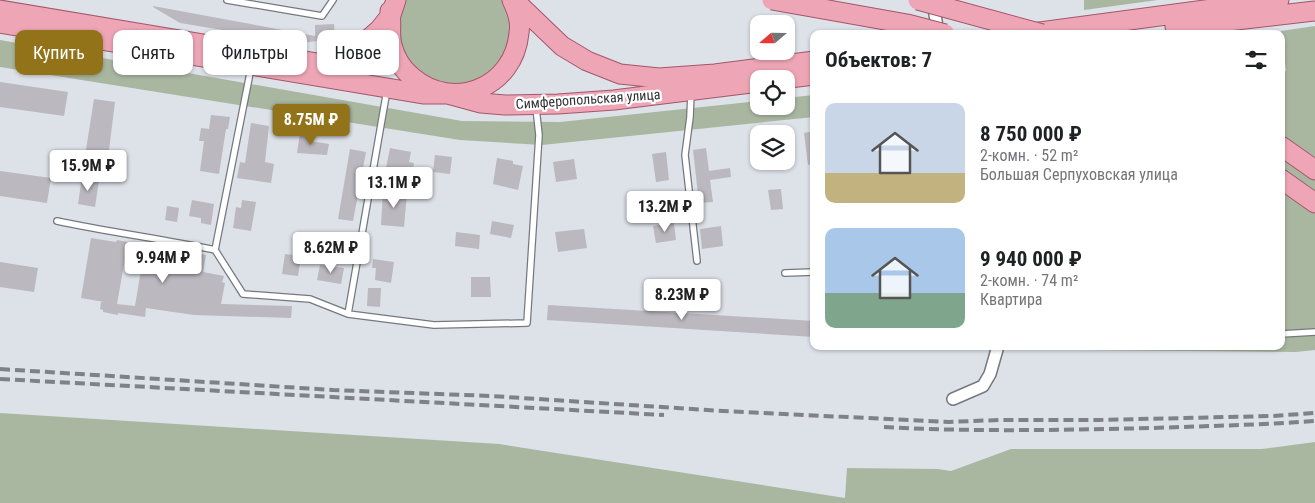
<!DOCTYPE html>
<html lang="ru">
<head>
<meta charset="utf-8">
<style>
	:root { --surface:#fff; --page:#f2f2f2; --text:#202124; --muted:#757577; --accent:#927319 }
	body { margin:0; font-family:"Roboto Condensed",sans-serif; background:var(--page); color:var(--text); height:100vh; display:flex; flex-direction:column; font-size:19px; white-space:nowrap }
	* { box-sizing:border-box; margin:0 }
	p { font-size:16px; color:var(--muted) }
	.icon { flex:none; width:28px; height:28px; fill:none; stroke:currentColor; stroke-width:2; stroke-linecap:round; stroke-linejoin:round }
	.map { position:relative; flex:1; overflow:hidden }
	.drawer { position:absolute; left:810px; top:30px; width:475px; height:320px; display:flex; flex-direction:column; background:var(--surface); border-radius:10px; box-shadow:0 1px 4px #0004 }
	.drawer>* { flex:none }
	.banner { position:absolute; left:15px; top:30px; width:475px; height:45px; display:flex; gap:10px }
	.needle { width:32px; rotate:250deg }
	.controls { position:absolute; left:750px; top:15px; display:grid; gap:10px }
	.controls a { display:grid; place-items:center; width:45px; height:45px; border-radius:10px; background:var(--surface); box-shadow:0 1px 4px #0004; font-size:25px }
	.price { position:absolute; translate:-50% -42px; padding:0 11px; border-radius:5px; background:#fff; color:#222; font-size:16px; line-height:32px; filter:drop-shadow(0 1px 2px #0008) }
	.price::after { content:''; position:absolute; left:50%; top:30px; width:15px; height:11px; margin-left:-8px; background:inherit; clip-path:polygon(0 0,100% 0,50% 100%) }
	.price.selected { background:var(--accent); color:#fff }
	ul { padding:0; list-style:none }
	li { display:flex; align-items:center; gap:15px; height:125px; padding:0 15px }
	li span { display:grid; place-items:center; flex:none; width:140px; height:100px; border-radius:10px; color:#555 }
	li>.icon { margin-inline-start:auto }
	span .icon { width:60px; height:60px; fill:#fffc; stroke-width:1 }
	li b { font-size:21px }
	h2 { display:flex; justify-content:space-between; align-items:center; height:60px; padding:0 15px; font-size:21px }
	.pill { padding:0 18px; border-radius:10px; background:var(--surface); box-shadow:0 1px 4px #0004; font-size:18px; line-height:45px }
	.pill.selected { background:var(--accent); color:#fff }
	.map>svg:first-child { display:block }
	.green { fill:#a9b7a1 }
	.building { fill:#bcb8bf }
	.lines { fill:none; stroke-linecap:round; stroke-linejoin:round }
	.lane-casing { stroke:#75797f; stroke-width:8 }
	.street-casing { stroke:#75797f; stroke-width:14 }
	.primary-casing { stroke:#a4566a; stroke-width:21 }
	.lane { stroke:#fff; stroke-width:5.5 }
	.street { stroke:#fff; stroke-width:11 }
	.primary { stroke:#eea6b6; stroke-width:19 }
	.rail { stroke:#7f8186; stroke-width:4; stroke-dasharray:10 5; stroke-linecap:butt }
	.primary-bridge-casing { stroke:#a4566a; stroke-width:21; stroke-linecap:butt }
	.primary-bridge { stroke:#eea6b6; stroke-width:19 }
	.labels { text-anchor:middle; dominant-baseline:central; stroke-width:4.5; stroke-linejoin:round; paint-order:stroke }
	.street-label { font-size:14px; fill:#313235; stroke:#fff }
</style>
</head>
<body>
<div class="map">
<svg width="1315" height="503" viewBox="0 0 1315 503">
	<rect width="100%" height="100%" fill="#dde1e8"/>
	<path class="green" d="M 406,0 L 503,0 L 511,22 L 506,53 L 487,76 L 468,84 L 453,86 L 437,83 L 422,75 L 411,64 L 401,47 L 398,30 L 401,13 Z
		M 1084,0 L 1158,0 L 1084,10 Z
		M 1315,26 L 1315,350 L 1296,352 L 1078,350 L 1048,346 L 1281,346 L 1281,72 L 1286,71 L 1281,31 Z
		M 0,40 L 462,121 L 560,122 L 759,101 L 759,106 L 786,106 L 786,98 L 814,95 L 814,117 L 542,145 L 460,140 L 0,67 Z
		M 0,413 L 499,444 L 845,498 L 847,468 L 938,469 L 951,471 L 1011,449 L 1262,449 L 1315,442 L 1315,503 L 0,503 Z"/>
	<path class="building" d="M 153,6 L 315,36 L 315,25 L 334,24 L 335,38 L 324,38 L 325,40 L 301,43 L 180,23 L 153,7 Z
		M 0,82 L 68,92 L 64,116 L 0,107 Z
		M 94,99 L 115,102 L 108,158 L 85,156 Z
		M 211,115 L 230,117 L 228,129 L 226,129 L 219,174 L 200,171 L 204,141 L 199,141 L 201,128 L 209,129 Z
		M 251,123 L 269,126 L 265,162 L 274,164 L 271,183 L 237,178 L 240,162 L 245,163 Z
		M 814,131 L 814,164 L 808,165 L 804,133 Z
		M 300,133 L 311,135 L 310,141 L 329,144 L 327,155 L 297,153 Z
		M 390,148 L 411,152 L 409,162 L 414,163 L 411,179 L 385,173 Z
		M 706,148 L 709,171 L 730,168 L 731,177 L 710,180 L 713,202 L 699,203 L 693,150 Z
		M 350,149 L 366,152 L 353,221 L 338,219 Z
		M 666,152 L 669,180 L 656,182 L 652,154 Z
		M 435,155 L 452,157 L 450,174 L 433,172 Z
		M 497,158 L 513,161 L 513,164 L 523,166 L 518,190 L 493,184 Z
		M 574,159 L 577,179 L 556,182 L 553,162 Z
		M 0,171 L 51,178 L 47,203 L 0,196 Z
		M 82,177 L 99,180 L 95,207 L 78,204 Z
		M 781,189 L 783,209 L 771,210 L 768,190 Z
		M 383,191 L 407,193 L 404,227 L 381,225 Z
		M 192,200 L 214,204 L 211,225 L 201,223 L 201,218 L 189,216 Z
		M 242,200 L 256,202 L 251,231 L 233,228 L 236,207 L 241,208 Z
		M 167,206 L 179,208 L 177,222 L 165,220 Z
		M 492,221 L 514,225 L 511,238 L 490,234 Z
		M 674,223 L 676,240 L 656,243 L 653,226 Z
		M 721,226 L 723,246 L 702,249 L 700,229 Z
		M 584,229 L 587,248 L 558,252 L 555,232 Z
		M 456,232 L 480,235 L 479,249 L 455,246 Z
		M 91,238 L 116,242 L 117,240 L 128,242 L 117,304 L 135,306 L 145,246 L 193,255 L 194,252 L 206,255 L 203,272 L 224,276 L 222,282 L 225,283 L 221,304 L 292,306 L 291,318 L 194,315 L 146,308 L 145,317 L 118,313 L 118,315 L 103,312 L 103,310 L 100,309 L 101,302 L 104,302 L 81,298 Z
		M 285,254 L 301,256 L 298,276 L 282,274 Z
		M 373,259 L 394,262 L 391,283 L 375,280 L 376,268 L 372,268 Z
		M 0,262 L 38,268 L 34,292 L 0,287 Z
		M 320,265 L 344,268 L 341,284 L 317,280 Z
		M 471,277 L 490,277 L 491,297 L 471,297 Z
		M 368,288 L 381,288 L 380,307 L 367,306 Z
		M 548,305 L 814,321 L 814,337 L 547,320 Z"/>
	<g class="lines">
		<defs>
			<path id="lane" d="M 227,0 L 322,16 L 333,0
				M 251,68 L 215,250 L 243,294 L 310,299 L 348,314 L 434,325 L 527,323 L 539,135 L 536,108
				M 691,93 L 690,117 L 685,155 L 697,261
				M 57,221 C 109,232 162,239 215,250
				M 785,273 L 814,272
				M 348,314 L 387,90
				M 1281,334 L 1315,332"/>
			<path id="street" d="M 933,1 L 938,34
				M 953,399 L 983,386 L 990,374 L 998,346"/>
			<path id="primary" d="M 514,0 L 562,46 L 587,61 L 620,74 L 659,78 L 715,74 L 814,61
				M 0,10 L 317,63 L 339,58 L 355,51 L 379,30 L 391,15 L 396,0
				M 390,11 C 392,23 389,34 392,45 C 395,57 402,69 412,77 C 453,112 514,88 519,33 C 521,21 517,11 512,0
				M 0,23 L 423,94 L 448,94 L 481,103 L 505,105 L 558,104 L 614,100 L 759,82
				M 1175,27 L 1315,11
				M 1025,34 L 1279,0
				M 781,79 L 814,75
				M 1281,146 L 1315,170
				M 1281,179 L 1315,203"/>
		</defs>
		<use href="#lane" class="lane-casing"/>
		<use href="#street" class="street-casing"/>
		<use href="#primary" class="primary-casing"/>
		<use href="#lane" class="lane"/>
		<use href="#street" class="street"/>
		<use href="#primary" class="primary"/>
		<path class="rail" d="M 0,369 L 333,390 L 491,396 L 723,411 L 949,422 L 999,420 L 1098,420 L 1272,416 L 1315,413
			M 0,379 L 664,415
			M 884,427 C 973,432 1063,430 1152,428 C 1207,426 1261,425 1315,421"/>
		<defs>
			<path id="primary-bridge" d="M 772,0 L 907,24 L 945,34
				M 918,0 L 1042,34"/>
		</defs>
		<use href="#primary-bridge" class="primary-bridge-casing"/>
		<use href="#primary-bridge" class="primary-bridge"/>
	</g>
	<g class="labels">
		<g class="street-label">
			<text transform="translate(588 99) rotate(-4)">Симферопольская улица</text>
		</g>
	</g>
</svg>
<div class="controls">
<a><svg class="needle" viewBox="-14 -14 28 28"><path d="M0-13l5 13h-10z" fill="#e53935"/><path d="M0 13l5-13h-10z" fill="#757577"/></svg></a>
<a><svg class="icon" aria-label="locate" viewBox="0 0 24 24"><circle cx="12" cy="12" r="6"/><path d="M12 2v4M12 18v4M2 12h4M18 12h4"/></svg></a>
<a><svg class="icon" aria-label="layers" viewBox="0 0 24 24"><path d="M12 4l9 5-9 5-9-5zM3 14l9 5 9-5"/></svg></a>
</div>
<b class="price selected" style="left:311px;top:146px">8.75M ₽</b>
<b class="price" style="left:88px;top:192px">15.9M ₽</b>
<b class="price" style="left:394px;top:209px">13.1M ₽</b>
<b class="price" style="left:665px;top:233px">13.2M ₽</b>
<b class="price" style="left:331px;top:274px">8.62M ₽</b>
<b class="price" style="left:163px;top:284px">9.94M ₽</b>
<b class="price" style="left:682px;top:321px">8.23M ₽</b>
<div class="banner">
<a class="pill selected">Купить</a>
<a class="pill">Снять</a>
<a class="pill">Фильтры</a>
<a class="pill">Новое</a>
</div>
<section class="drawer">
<h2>Объектов: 7<svg class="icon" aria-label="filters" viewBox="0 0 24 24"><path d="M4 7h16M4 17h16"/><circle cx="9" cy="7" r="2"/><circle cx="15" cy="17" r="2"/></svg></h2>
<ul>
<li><span style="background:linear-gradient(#c9d6e8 70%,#c2b280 0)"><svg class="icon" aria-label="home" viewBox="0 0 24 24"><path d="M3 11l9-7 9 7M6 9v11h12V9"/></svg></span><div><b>8 750 000 ₽</b><p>2-комн. · 52 m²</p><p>Большая Серпуховская улица</p></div></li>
<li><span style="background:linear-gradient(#a9c7e8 65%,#7fa58c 0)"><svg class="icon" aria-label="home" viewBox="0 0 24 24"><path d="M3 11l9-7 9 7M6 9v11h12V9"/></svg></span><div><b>9 940 000 ₽</b><p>2-комн. · 74 m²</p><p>Квартира</p></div></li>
</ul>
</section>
</div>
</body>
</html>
